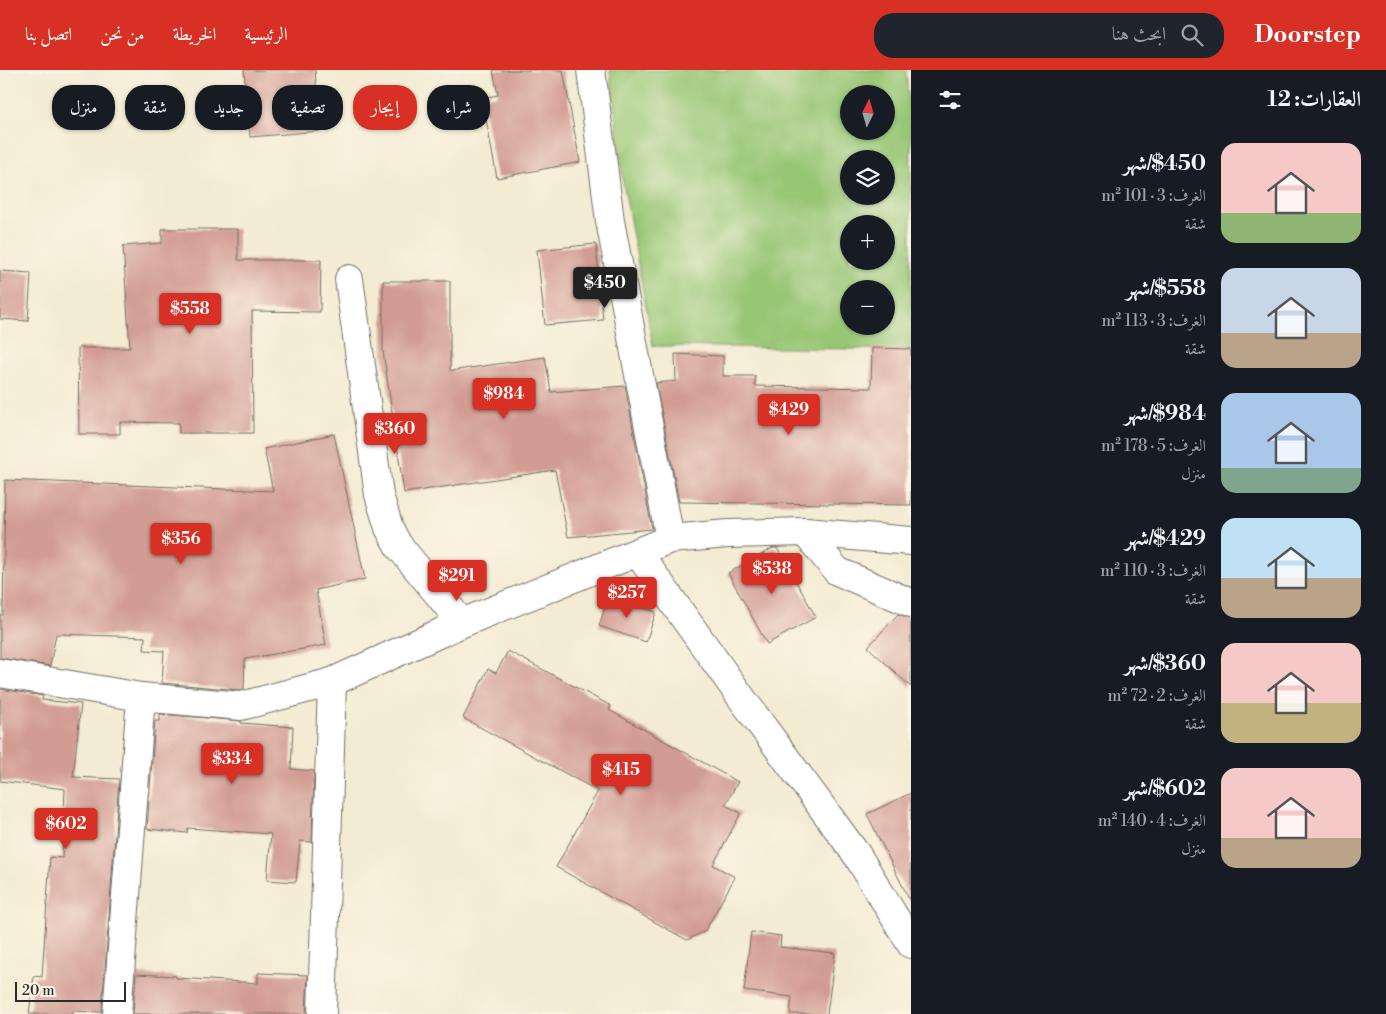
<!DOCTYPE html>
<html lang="ar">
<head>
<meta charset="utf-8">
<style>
	:root { --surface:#171b24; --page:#20242c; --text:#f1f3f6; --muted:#9ea1a6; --accent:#d93025 }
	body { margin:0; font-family:"Libre Bodoni",Amiri,serif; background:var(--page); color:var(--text); direction:rtl; height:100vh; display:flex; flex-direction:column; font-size:19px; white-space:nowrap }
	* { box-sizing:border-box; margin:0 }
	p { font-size:16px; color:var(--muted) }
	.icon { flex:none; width:28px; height:28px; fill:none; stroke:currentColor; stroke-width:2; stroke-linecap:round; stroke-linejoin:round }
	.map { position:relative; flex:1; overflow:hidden; direction:ltr }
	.drawer { display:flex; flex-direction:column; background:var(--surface); width:475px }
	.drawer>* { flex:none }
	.top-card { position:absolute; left:15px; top:15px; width:475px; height:45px; direction:rtl; display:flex; gap:10px }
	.needle { width:32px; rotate:5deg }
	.buttons { position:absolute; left:840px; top:15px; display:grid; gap:10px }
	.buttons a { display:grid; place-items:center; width:55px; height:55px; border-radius:50%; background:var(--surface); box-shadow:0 1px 4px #0004; font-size:25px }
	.scale { position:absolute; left:15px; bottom:12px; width:111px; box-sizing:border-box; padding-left:5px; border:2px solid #2b2b2b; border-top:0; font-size:14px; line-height:18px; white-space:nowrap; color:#2b2b2b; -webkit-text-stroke:4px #fcf5e5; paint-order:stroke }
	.price { position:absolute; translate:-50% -42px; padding:0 11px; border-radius:5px; background:var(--accent); color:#fff; font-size:16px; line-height:32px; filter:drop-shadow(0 1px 2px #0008) }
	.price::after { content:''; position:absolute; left:50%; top:30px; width:15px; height:11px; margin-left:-8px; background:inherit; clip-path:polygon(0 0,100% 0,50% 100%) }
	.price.active { background:#222; color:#fff }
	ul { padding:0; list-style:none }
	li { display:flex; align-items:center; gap:15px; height:125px; padding:0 25px }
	li span { display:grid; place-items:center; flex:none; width:140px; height:100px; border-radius:15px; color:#555 }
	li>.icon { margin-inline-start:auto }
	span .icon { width:60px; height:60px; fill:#fffc; stroke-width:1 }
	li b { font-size:21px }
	h2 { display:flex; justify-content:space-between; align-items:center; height:60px; padding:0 25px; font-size:21px }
	.tag { padding:0 18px; border-radius:20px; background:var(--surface); box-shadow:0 1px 4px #0004; font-size:18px; line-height:45px }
	.tag.active { background:var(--accent); color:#fff }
	header { display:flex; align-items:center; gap:30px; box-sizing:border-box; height:70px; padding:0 25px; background:var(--accent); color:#fff }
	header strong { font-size:24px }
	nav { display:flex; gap:28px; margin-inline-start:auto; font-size:18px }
	.search { width:350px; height:45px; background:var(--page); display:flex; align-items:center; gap:12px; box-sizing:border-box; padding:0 18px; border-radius:20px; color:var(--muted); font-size:19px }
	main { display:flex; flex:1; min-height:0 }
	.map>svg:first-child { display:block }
	.green { fill:#97c674; stroke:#617850; fill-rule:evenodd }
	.building { fill:#d29c93 }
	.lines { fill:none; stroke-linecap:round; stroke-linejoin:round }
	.street-casing { stroke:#716e65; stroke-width:30 }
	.secondary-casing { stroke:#716e65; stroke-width:30 }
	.street { stroke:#fff; stroke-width:28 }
	.secondary { stroke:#fff; stroke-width:28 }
</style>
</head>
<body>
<header>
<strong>Doorstep</strong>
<div class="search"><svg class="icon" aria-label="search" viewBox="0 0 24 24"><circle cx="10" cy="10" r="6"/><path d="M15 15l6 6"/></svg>ابحث هنا</div>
<nav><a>الرئيسية</a><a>الخريطة</a><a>من نحن</a><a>اتصل بنا</a></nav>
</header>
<main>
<section class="drawer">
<h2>العقارات: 12<svg class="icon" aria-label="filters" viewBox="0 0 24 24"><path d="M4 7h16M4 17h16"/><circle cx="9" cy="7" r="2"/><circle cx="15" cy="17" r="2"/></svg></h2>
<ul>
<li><span style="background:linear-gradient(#f6c9c9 70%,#8fb573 0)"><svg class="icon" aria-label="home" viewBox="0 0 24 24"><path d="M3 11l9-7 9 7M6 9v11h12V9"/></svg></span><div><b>$450/شهر</b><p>الغرف: 3 · 101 m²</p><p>شقة</p></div></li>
<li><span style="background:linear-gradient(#c9d6e8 65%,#b9a48a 0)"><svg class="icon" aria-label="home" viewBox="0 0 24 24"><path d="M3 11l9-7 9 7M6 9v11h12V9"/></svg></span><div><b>$558/شهر</b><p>الغرف: 3 · 113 m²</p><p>شقة</p></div></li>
<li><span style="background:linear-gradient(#a9c7e8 75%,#7fa58c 0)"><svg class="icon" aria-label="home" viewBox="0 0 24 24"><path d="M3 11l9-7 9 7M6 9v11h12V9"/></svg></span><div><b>$984/شهر</b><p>الغرف: 5 · 178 m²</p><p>منزل</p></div></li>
<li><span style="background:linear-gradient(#bfe0f5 60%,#b9a48a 0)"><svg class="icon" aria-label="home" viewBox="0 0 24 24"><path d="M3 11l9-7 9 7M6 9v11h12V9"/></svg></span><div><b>$429/شهر</b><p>الغرف: 3 · 110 m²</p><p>شقة</p></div></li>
<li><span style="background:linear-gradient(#f6c9c9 60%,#c2b280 0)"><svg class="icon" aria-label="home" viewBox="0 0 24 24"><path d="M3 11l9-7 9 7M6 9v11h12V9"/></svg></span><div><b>$360/شهر</b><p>الغرف: 2 · 72 m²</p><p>شقة</p></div></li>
<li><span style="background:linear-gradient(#f6c9c9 70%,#b9a48a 0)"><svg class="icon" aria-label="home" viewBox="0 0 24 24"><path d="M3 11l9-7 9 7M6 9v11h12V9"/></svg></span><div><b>$602/شهر</b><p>الغرف: 4 · 140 m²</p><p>منزل</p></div></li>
</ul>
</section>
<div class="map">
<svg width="911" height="944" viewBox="0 0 911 944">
	<rect width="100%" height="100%" fill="#fcf5e5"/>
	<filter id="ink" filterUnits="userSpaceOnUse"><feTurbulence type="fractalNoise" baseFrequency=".02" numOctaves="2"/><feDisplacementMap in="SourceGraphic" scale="10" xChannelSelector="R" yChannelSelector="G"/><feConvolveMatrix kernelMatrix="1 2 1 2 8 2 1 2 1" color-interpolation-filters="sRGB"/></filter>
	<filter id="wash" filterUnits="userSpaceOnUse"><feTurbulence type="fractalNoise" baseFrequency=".0096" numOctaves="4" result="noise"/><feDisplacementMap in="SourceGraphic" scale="20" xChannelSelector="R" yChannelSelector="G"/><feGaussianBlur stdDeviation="1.12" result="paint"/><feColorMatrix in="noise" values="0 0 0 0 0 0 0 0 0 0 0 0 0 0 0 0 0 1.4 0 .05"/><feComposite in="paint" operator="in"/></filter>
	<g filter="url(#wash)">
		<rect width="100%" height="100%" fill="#f3ebd2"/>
		<path class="green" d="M 610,0 L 906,0 L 911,58 L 911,280 L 653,276 L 623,112 ZM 849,24 L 886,24 L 886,61 L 849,61 ZM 849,89 L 886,89 L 886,126 L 849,126 ZM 849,154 L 886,154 L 886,191 L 849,191 ZM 849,219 L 886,219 L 886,256 L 849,256 Z"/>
		<g id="blocks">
			<path class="building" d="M 244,0 L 315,0 L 320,61 L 250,67 Z
				M 493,0 L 563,0 L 580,92 L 497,108 L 482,28 L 498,25 Z
				M 162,159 L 238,159 L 238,190 L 321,190 L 320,242 L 252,241 L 253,363 L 179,363 L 179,353 L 120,352 L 120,364 L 79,364 L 78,278 L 130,278 L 123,176 L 162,173 Z
				M 596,174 L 603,250 L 545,255 L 537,180 Z
				M 0,201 L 31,203 L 28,251 L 0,249 Z
				M 383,211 L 450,211 L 450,301 L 545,287 L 551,322 L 625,316 L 652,459 L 568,467 L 555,400 L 404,423 L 383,281 Z
				M 872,278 L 911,279 L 911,435 L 679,432 L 656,313 L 676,311 L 675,284 L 723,286 L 723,306 L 755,306 L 755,316 L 871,318 Z
				M 334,364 L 365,509 L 316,520 L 326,575 L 245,589 L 244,619 L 240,620 L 162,613 L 164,581 L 144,580 L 145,567 L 56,564 L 50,596 L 0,588 L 0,545 L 3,545 L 5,410 L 273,421 L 264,379 Z
				M 773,478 L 777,478 L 816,547 L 767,574 L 728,503 Z
				M 608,527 L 656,542 L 646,572 L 599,556 Z
				M 898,544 L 911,548 L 911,617 L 868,577 Z
				M 508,581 L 611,636 L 609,640 L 738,712 L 725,735 L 741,743 L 713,795 L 735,807 L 705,861 L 687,870 L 556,797 L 598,721 L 463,648 L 488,599 L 496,603 Z
				M 0,619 L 43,626 L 42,630 L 81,634 L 73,707 L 119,709 L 102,942 L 73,941 L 73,944 L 29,944 L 34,906 L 42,907 L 50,787 L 62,788 L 65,719 L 0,711 Z
				M 160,644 L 241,651 L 241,653 L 293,657 L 291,699 L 314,701 L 312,772 L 300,771 L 296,812 L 267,810 L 271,764 L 188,758 L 187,763 L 147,759 L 155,651 L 160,651 Z
				M 911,723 L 911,833 L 867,744 Z
				M 751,862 L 781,866 L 780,877 L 835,883 L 827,944 L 790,944 L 792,927 L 744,921 Z
				M 258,903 L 308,905 L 306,944 L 133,944 L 136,904 L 176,906 L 176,908 L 258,913 Z"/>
		</g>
	</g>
	<g filter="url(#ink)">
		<use href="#blocks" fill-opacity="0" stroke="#716e65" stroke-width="1"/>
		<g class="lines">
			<defs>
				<path id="street" d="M 591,0 L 610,151 L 670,469
					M 349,209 L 379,425 L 389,458 L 398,475 L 462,553
					M 805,462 L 837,501 L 911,533
					M 117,944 L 141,627
					M 322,944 L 332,612"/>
				<path id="secondary" d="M 638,483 L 743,630 L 857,785 L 911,874
					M 0,603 L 141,627 L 241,636 L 332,612 L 462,553 L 670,469 L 728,464 L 805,462 L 911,471"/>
			</defs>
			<use href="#street" class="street-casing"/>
			<use href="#secondary" class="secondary-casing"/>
			<use href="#street" class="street"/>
			<use href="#secondary" class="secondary"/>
		</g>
	</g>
</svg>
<div class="buttons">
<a><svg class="needle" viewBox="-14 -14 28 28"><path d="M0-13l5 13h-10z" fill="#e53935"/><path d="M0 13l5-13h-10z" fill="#9ea1a6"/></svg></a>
<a><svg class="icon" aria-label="layers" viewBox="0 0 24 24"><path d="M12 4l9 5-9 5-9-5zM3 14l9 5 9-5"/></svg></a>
<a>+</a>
<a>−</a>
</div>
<div class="scale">20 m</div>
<b class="price active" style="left:605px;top:239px">$450</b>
<b class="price" style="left:190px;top:265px">$558</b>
<b class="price" style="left:504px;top:350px">$984</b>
<b class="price" style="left:789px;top:366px">$429</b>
<b class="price" style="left:395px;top:385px">$360</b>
<b class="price" style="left:181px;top:495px">$356</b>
<b class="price" style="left:772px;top:525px">$538</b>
<b class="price" style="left:457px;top:532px">$291</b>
<b class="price" style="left:627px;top:549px">$257</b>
<b class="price" style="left:232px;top:715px">$334</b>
<b class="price" style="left:621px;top:726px">$415</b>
<b class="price" style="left:66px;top:780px">$602</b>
<div class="top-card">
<a class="tag">شراء</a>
<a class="tag active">إيجار</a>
<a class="tag">تصفية</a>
<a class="tag">جديد</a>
<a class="tag">شقة</a>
<a class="tag">منزل</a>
</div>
</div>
</main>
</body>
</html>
